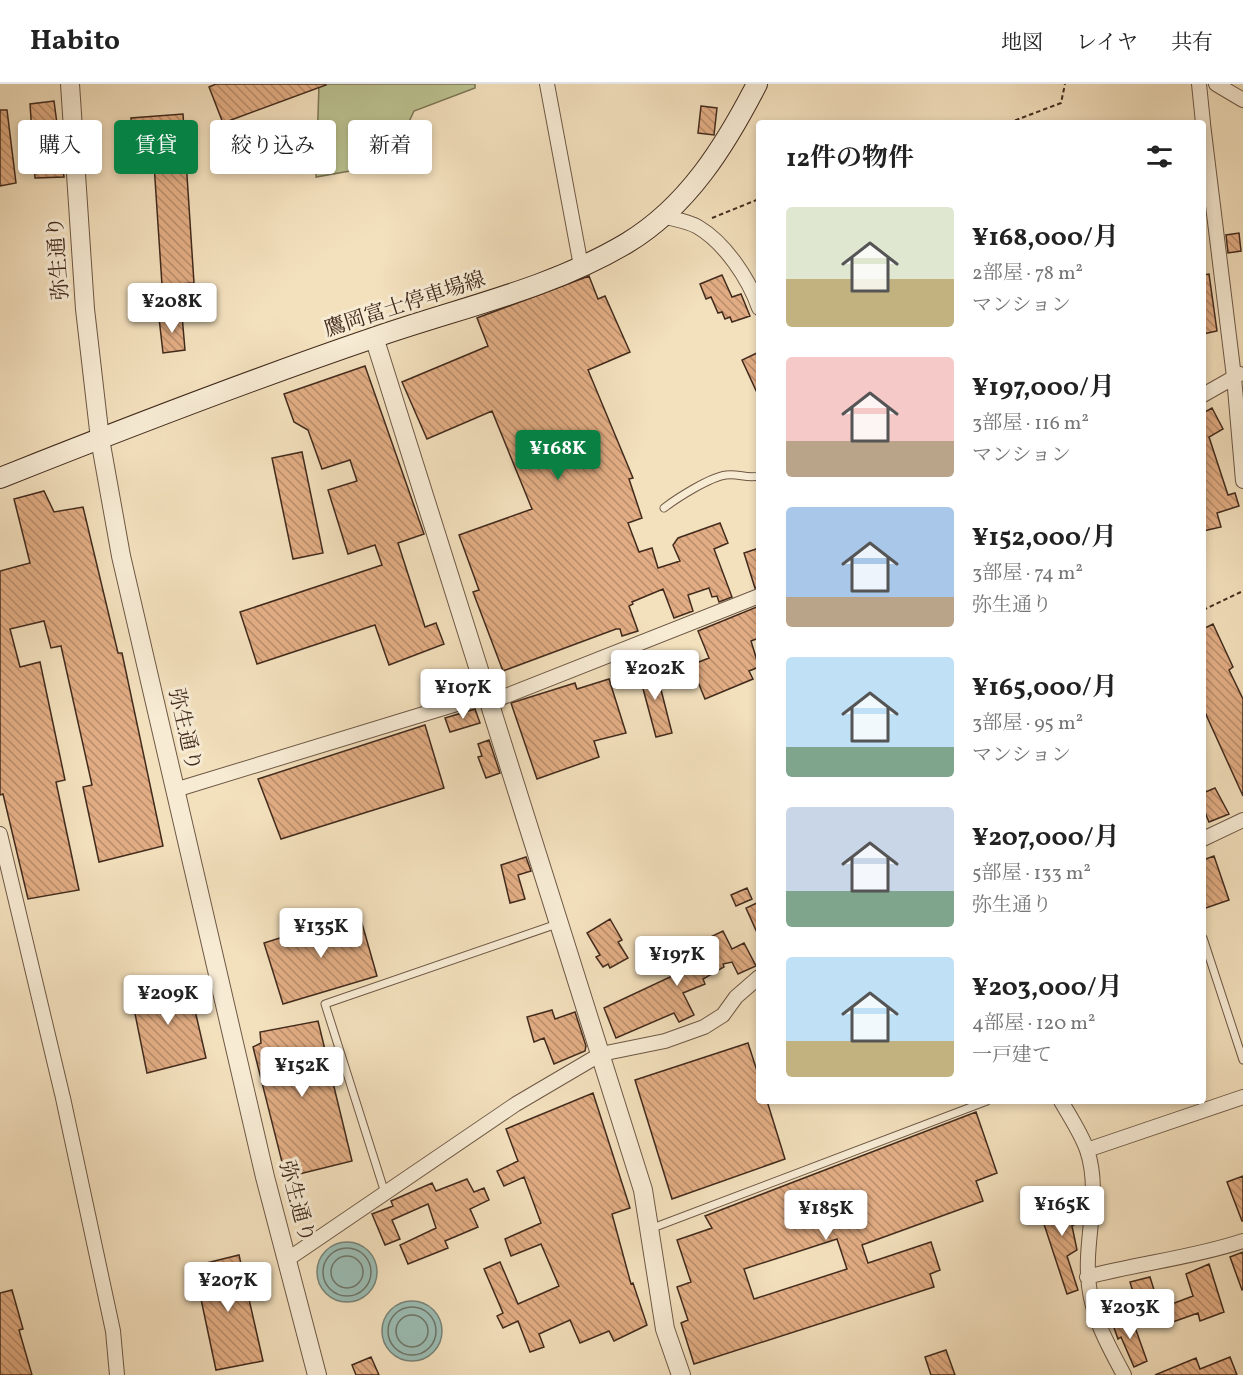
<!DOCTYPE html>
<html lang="ja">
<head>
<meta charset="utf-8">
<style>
	:root { --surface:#fff; --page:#f6f6f6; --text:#222; --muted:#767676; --line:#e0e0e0; --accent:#0b8043 }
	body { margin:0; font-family:Vollkorn,"Noto Serif JP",serif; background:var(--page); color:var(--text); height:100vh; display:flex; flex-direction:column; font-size:22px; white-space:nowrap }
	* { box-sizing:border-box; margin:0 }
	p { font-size:20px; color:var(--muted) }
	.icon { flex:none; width:33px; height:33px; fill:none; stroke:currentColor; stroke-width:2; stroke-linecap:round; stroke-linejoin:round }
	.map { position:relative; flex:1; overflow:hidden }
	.drawer { position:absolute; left:756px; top:36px; width:450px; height:984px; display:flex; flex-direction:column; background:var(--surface); border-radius:6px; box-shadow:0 3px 9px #0003 }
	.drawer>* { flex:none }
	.banner { position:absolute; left:18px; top:36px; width:570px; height:54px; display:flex; gap:12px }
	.price { position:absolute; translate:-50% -51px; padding:0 14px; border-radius:6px; background:#fff; color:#222; font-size:20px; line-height:39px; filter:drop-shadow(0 2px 3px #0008) }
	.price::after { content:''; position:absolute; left:50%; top:36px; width:18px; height:14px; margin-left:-9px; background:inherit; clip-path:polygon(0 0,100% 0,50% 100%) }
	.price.on { background:var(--accent); color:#fff }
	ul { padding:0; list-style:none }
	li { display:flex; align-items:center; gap:18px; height:150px; padding:0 30px }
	li span { display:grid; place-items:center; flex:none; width:168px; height:120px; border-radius:6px; color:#555 }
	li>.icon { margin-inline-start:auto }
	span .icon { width:72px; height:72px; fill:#fffc; stroke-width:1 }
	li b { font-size:26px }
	h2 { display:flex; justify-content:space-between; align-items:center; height:72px; padding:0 30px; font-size:26px }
	.pill { padding:0 21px; border-radius:6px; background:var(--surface); box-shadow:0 3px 9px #0003; font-size:21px; line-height:54px }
	.pill.on { background:var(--accent); color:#fff }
	header { display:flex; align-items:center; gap:36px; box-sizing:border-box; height:84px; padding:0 30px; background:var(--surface); border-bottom:2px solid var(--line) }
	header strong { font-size:28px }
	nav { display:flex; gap:33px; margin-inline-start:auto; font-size:21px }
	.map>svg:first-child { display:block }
	.grass { fill:#bbc290; stroke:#7e7656; stroke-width:1.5 }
	.water { fill:#9bbdb4; stroke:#778378; stroke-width:1.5 }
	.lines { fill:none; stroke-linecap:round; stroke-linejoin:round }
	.shore { stroke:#6e7468; stroke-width:1.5 }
	.building { fill:url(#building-back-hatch); stroke:#422b1d; stroke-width:1.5; fill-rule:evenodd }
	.service-casing { stroke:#6e5845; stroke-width:9 }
	.minor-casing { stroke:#6e5845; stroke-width:16 }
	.tertiary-casing { stroke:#6e5845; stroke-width:20 }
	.secondary-casing { stroke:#422b1d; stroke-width:22 }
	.path { stroke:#422b1d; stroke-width:2; stroke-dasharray:4.5 3; stroke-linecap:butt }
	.service { stroke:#f7ebd4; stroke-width:7 }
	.minor { stroke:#f7ebd4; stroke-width:14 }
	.tertiary { stroke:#f7ebd4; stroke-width:18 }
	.secondary { stroke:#f7ebd4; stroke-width:20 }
	.labels { text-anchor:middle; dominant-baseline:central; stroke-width:6; stroke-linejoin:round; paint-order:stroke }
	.street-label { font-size:21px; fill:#422b1d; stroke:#f7ebd4 }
</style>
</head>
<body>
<header>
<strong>Habito</strong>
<nav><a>地図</a><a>レイヤ</a><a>共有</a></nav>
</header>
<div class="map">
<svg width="1243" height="1291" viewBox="0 0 1243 1291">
	<defs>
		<pattern id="building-back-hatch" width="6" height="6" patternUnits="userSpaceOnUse" patternTransform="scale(1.5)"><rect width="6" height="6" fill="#e2ad84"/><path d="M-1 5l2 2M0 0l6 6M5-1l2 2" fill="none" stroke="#b98d6b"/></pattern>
	</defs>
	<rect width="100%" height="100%" fill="#f3e0bd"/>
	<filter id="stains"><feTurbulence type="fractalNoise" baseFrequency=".00333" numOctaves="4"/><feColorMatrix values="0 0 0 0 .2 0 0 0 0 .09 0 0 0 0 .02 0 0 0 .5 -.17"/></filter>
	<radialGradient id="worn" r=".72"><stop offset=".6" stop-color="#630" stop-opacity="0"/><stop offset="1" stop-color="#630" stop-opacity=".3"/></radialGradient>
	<path class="grass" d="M 319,0 L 475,0 L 475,4 L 414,27 L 389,80 L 316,93 Z"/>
	<path class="water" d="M317 1188a30 30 0 1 1 60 0a30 30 0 1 1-60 0Z
		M382 1247a30 30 0 1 1 60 0a30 30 0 1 1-60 0Z"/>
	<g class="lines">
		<path class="shore" d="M323 1188a24 24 0 1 1 48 0a24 24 0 1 1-48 0Z
			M331 1188a16 16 0 1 1 32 0a16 16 0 1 1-32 0Z
			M388 1247a24 24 0 1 1 48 0a24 24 0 1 1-48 0Z
			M396 1247a16 16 0 1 1 32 0a16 16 0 1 1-32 0Z"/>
	</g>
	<path class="building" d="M 216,0 L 325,0 L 326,1 L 223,39 L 209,3 Z
		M 54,17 L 64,93 L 35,94 L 30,20 Z
		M 701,22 L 717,24 L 714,51 L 698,49 Z
		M 0,26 L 7,26 L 16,99 L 0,102 Z
		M 183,30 L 194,199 L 162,201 L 153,65 L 134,66 L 131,34 Z
		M 1239,149 L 1241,167 L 1228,169 L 1226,151 Z
		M 1209,190 L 1217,247 L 1203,250 L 1203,191 Z
		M 722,191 L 732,213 L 741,210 L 750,232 L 732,238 L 730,233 L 725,235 L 722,228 L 718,229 L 711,213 L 706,215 L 700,200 Z
		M 589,192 L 598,215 L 605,212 L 630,268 L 588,286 L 633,394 L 629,395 L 642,434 L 628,439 L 639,468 L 652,464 L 658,484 L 680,477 L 673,461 L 678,454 L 720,439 L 728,459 L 714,465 L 732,513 L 719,518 L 717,512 L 712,513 L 709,504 L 688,511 L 693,527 L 674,534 L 663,505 L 632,518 L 633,520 L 629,522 L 638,547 L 622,552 L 620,545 L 616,545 L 503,587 L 473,508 L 479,506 L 459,451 L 532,425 L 492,327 L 427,355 L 402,298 L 488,262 L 477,234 Z
		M 182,231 L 185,266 L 163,269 L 159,234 Z
		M 759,268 L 759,313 L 742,276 Z
		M 365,282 L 424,450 L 398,459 L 425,543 L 436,539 L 444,560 L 389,581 L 375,541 L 257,580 L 240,528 L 382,481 L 375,461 L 348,470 L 328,406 L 357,397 L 350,376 L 322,385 L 308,346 L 294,338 L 284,310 Z
		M 1212,324 L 1223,345 L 1209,353 L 1228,411 L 1235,409 L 1239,422 L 1217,429 L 1221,443 L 1203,447 L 1203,329 Z
		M 302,368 L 323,469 L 293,475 L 272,374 Z
		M 44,407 L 54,428 L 83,423 L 118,569 L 122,569 L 163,762 L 99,778 L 83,703 L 92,701 L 61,562 L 51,564 L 44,537 L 10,545 L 20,583 L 40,578 L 65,696 L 56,698 L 79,806 L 28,815 L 3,710 L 0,711 L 0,487 L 30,479 L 14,415 Z
		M 759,464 L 759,503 L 755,504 L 744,469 Z
		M 759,522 L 759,554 L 751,557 L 759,583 L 749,587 L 753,595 L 705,615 L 691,581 L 709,574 L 698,547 Z
		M 1213,540 L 1233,583 L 1229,586 L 1243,615 L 1243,712 L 1203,624 L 1203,545 Z
		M 655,582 L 672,649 L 656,653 L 638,586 Z
		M 609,595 L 626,649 L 594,657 L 599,673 L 537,695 L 511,619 L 575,599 L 577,605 Z
		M 475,625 L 480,639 L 450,648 L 445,634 Z
		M 425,641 L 444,704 L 281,755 L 258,695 Z
		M 489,656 L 500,689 L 486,694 L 478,673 L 482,672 L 478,660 Z
		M 1215,704 L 1229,730 L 1209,738 L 1203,724 L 1203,709 Z
		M 1214,772 L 1229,816 L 1203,825 L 1203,776 Z
		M 526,773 L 531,787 L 518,791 L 525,815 L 510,819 L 501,781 Z
		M 747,804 L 752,815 L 736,822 L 731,811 Z
		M 759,818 L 759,853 L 746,824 Z
		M 359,829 L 377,892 L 283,920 L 264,859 Z
		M 610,835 L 622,856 L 618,858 L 628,874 L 610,884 L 608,880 L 603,883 L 596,873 L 600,871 L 587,849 Z
		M 723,847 L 732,865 L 744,859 L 756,882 L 738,890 L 732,878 L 723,880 L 724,883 L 703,895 L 705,900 L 683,909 L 694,931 L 679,938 L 674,929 L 616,954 L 604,924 L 683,887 L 679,878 L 707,866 L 702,857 Z
		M 188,896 L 206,974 L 147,989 L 131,910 Z
		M 552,926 L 555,935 L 575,928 L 586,962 L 585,967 L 554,980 L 544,954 L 534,958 L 527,933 Z
		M 318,937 L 352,1077 L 295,1091 L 293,1083 L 284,1086 L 253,963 L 261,959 L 260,948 Z
		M 748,959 L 759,993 L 759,1017 L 767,1017 L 785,1075 L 672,1115 L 635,996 Z
		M 593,1009 L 630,1124 L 612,1130 L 631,1200 L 633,1199 L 647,1241 L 614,1257 L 609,1247 L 580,1259 L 570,1236 L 539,1250 L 544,1263 L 530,1268 L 518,1237 L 503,1244 L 497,1232 L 503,1229 L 484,1185 L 500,1178 L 518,1220 L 559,1202 L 541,1160 L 511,1172 L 505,1155 L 541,1139 L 524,1093 L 504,1102 L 497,1087 L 518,1077 L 506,1045 Z
		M 976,1028 L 997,1089 L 976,1097 L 983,1117 L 862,1161 L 868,1179 L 931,1158 L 940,1186 L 930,1190 L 934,1203 L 694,1280 L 681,1239 L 688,1236 L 677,1203 L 691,1198 L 677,1156 L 712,1144 L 705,1132 ZM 837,1155 L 847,1185 L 754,1215 L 744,1185 Z
		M 1243,1092 L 1243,1137 L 1242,1137 L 1227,1098 Z
		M 467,1095 L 474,1108 L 484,1104 L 489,1116 L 470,1125 L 478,1143 L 445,1157 L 448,1164 L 408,1180 L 400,1161 L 436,1144 L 428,1120 L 392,1136 L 400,1155 L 385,1161 L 372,1130 L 393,1122 L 391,1117 L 432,1099 L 436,1107 Z
		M 1073,1114 L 1080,1137 L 1072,1142 L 1077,1166 L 1067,1172 L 1078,1206 L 1067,1210 L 1039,1125 Z
		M 1243,1168 L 1243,1205 L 1242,1206 L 1230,1173 Z
		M 239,1171 L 263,1277 L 216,1286 L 194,1182 Z
		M 1209,1180 L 1224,1228 L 1200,1237 L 1198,1229 L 1170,1239 L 1169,1235 L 1160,1238 L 1156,1226 L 1193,1212 L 1186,1190 Z
		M 1150,1193 L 1158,1219 L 1138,1225 L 1130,1198 Z
		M 12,1206 L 23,1245 L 19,1246 L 32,1291 L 0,1291 L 0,1209 Z
		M 1131,1232 L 1147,1277 L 1134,1283 L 1121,1253 L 1118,1255 L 1112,1238 Z
		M 946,1266 L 955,1291 L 931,1291 L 925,1273 Z
		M 371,1273 L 379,1291 L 356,1291 L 352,1281 Z
		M 1230,1273 L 1237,1291 L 1155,1291 L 1196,1274 L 1200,1285 Z"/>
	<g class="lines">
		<defs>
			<path id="service" d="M 664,424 C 677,414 710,393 726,391 C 738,389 747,395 759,392
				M 1203,854 L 1243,976
				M 385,1109 L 325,920 L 557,840
				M 650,1145 L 987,1017"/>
			<path id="minor" d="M 547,0 L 581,182
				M 1199,0 L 1203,39
				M 1216,0 L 1243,16
				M 1203,40 L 1234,293 L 1243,397
				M 662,132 C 673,135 688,137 698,143 C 725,159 749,195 759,224
				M 1203,311 L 1240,290
				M 488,619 L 759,512
				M 175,706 L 486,611
				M 0,750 L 63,1014 L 113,1247 L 117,1291
				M 1203,755 L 1243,736
				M 1061,1017 C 1070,1033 1081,1049 1087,1066 C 1102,1110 1083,1158 1089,1202 C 1093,1235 1109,1263 1124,1291
				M 1087,1066 L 1243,1013
				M 288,1175 L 516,1020 L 601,970 L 665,957 L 704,943 L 723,931 L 736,913 L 759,893
				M 1087,1193 C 1139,1179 1192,1174 1243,1157"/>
			<path id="tertiary" d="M 70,0 L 85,225 L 100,355 L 121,472 L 265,1093 L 317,1291
				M 374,253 L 643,1106 L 665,1245 L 681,1291"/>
			<path id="secondary" d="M 0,394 C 123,345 247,297 373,254 C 458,224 548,206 627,159 C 688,122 725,62 757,0"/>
		</defs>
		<use href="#service" class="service-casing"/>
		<use href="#minor" class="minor-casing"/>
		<use href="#tertiary" class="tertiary-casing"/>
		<use href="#secondary" class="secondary-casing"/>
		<path class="path" d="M 1008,39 L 1061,19 L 1065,0
			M 712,134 L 759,115
			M 1203,526 L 1243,507"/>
		<use href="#service" class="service"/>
		<use href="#minor" class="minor"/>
		<use href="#tertiary" class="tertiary"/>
		<use href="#secondary" class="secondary"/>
	</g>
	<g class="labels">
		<g class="street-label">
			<text transform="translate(59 174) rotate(-94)">弥生通り</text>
			<text transform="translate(405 221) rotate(-18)">鷹岡富士停車場線</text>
			<text transform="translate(184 646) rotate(77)">弥生通り</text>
			<text transform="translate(296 1118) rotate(75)">弥生通り</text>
		</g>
	</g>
	<rect width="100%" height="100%" filter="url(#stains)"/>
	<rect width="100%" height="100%" fill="url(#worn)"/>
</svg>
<b class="price" style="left:172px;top:250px">¥208K</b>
<b class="price on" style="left:558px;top:397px">¥168K</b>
<b class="price" style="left:655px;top:617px">¥202K</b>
<b class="price" style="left:463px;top:636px">¥107K</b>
<b class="price" style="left:321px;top:875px">¥135K</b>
<b class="price" style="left:677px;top:903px">¥197K</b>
<b class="price" style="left:168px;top:942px">¥209K</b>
<b class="price" style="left:302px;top:1014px">¥152K</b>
<b class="price" style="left:1062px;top:1153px">¥165K</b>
<b class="price" style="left:826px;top:1157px">¥185K</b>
<b class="price" style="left:228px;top:1229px">¥207K</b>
<b class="price" style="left:1130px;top:1256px">¥203K</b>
<div class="banner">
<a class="pill">購入</a>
<a class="pill on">賃貸</a>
<a class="pill">絞り込み</a>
<a class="pill">新着</a>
</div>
<section class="drawer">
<h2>12件の物件<svg class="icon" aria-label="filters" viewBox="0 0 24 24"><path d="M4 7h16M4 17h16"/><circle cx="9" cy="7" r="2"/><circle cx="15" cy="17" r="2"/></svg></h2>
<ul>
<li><span style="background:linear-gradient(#dfe7d0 60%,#c2b280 0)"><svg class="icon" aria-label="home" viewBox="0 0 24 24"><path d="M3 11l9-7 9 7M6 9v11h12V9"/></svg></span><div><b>¥168,000/月</b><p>2部屋 · 78 m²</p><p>マンション</p></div></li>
<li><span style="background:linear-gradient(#f6c9c9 70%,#b9a48a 0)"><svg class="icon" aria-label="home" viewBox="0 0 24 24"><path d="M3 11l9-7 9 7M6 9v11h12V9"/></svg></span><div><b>¥197,000/月</b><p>3部屋 · 116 m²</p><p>マンション</p></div></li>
<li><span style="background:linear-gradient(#a9c7e8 75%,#b9a48a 0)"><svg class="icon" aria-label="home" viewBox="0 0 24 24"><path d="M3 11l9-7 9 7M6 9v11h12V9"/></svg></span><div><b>¥152,000/月</b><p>3部屋 · 74 m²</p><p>弥生通り</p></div></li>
<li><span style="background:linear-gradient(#bfe0f5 75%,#7fa58c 0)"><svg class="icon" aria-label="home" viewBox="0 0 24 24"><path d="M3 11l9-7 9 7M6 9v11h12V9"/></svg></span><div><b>¥165,000/月</b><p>3部屋 · 95 m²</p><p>マンション</p></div></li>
<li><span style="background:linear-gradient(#c9d6e8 70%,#7fa58c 0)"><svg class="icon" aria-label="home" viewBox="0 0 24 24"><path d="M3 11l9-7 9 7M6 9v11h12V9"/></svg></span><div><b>¥207,000/月</b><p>5部屋 · 133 m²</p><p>弥生通り</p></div></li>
<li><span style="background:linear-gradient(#bfe0f5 70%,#c2b280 0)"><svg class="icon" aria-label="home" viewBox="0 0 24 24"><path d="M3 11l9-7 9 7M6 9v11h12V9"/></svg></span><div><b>¥203,000/月</b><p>4部屋 · 120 m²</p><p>一戸建て</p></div></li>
</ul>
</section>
</div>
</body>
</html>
